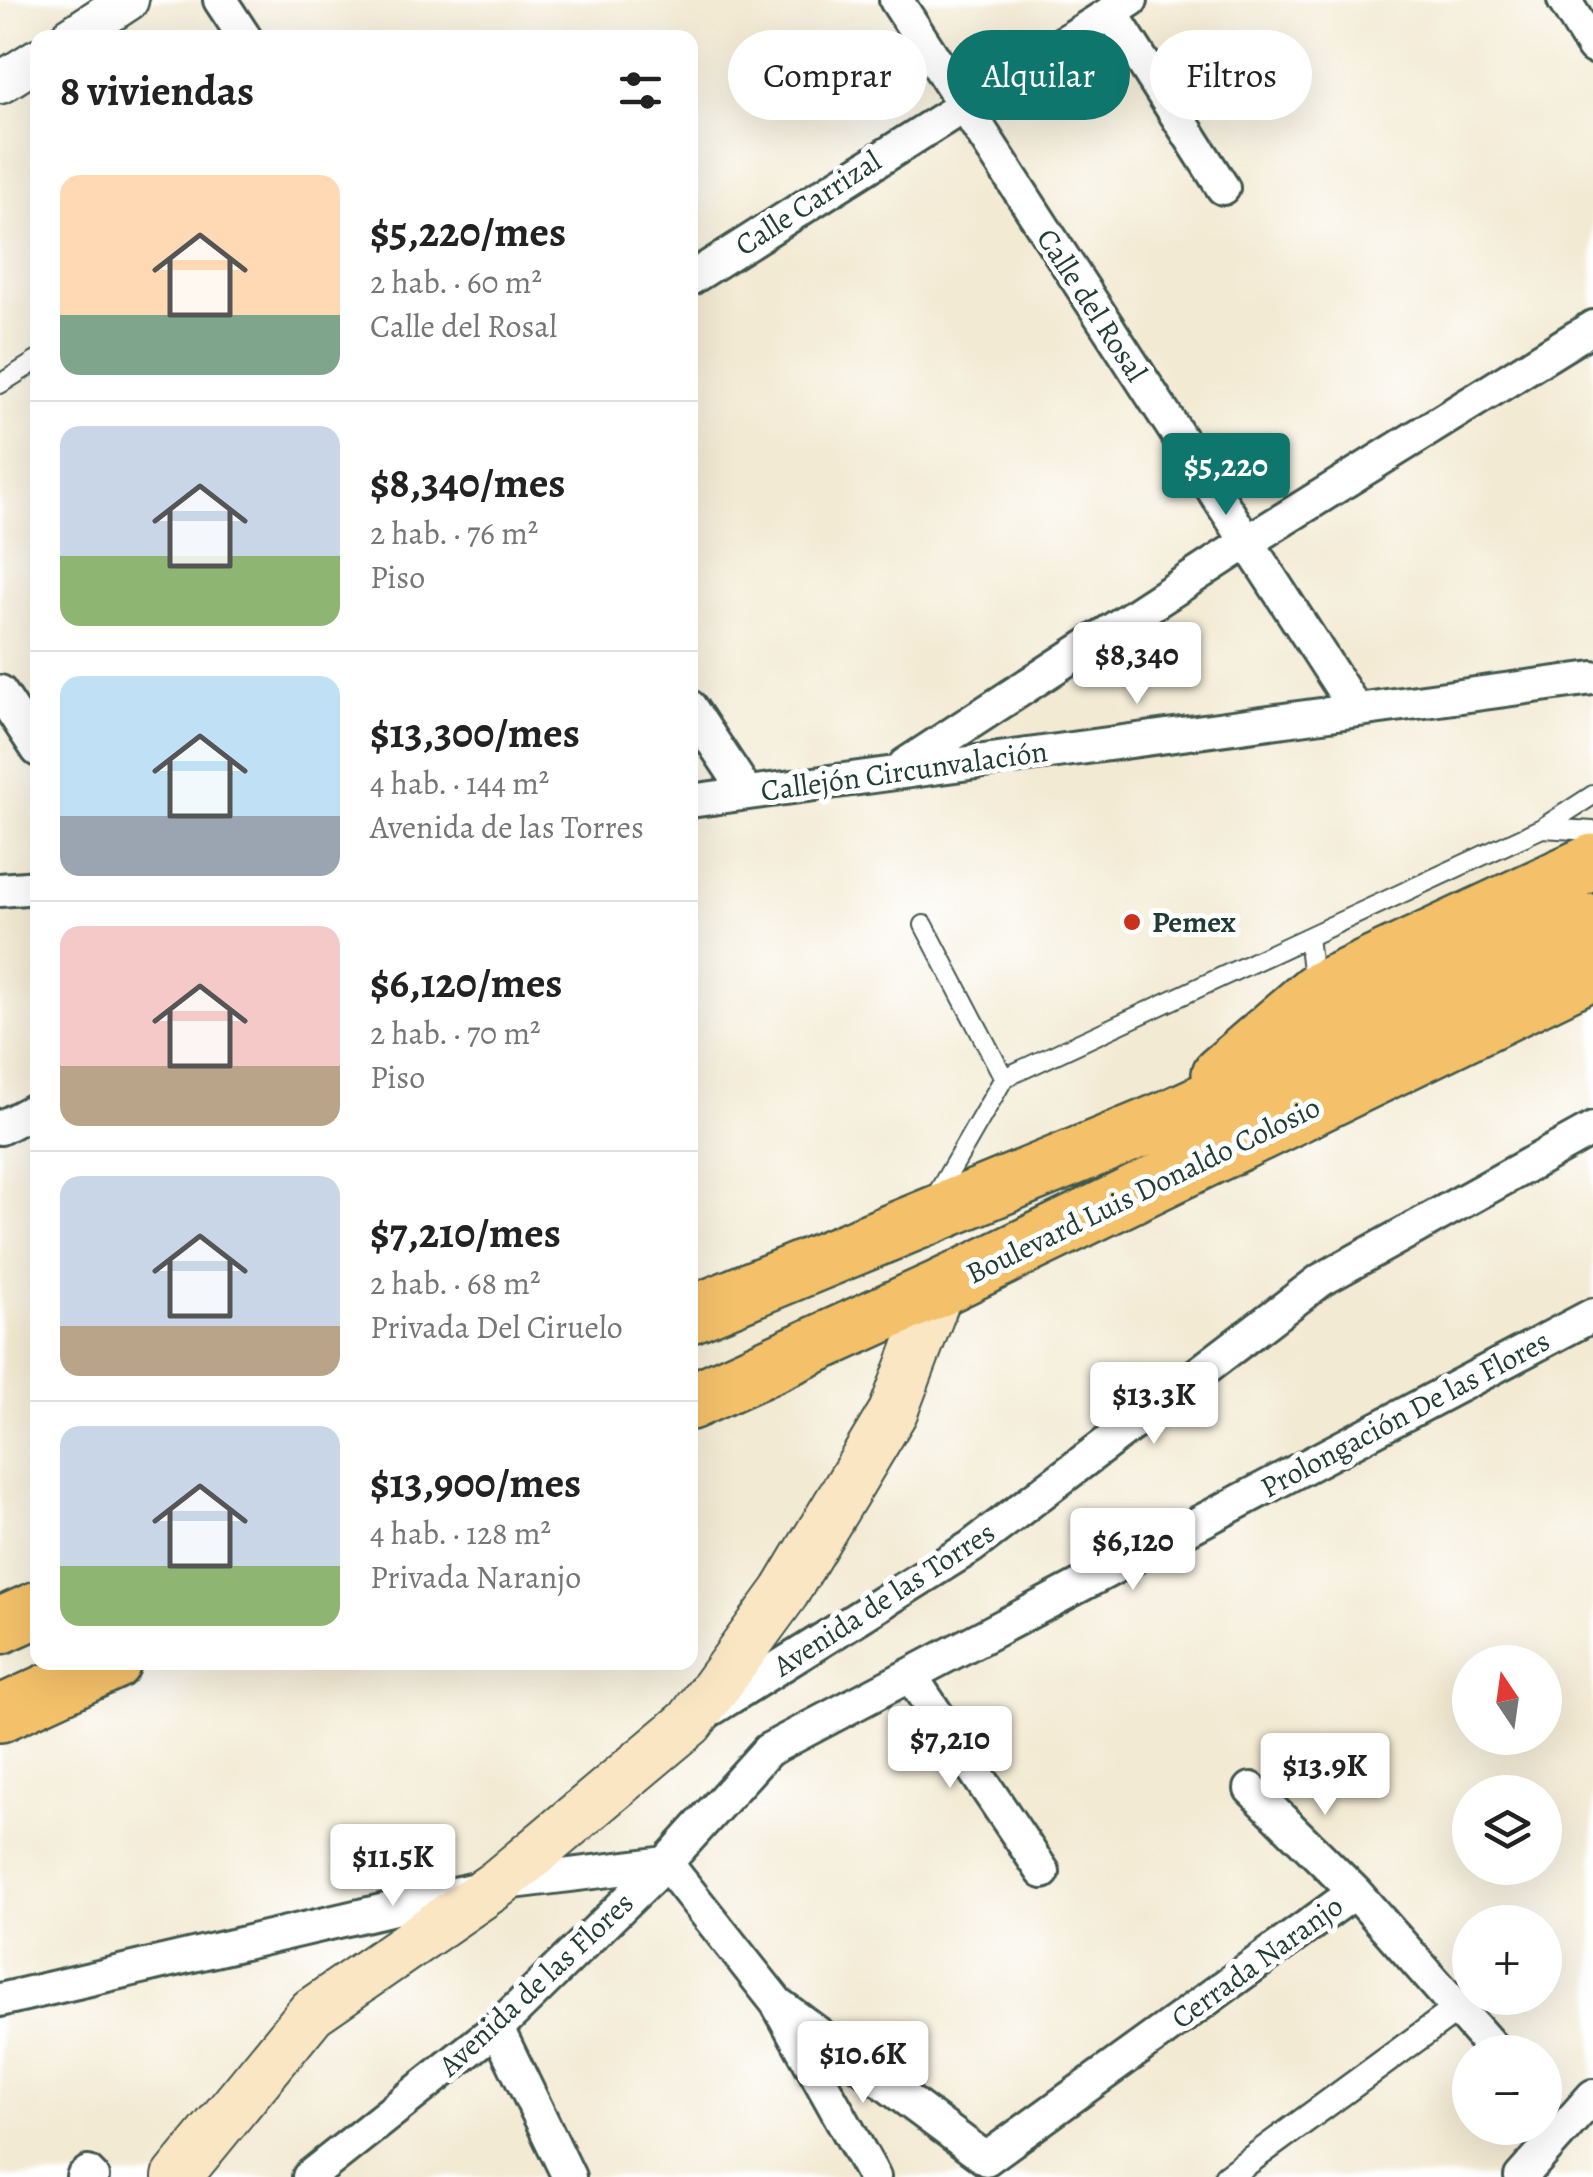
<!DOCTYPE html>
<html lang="es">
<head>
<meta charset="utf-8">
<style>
	:root { --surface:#fff; --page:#f2f2f2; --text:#222; --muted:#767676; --line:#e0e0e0; --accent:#0f766e }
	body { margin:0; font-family:Alegreya,serif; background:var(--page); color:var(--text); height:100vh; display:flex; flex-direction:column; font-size:38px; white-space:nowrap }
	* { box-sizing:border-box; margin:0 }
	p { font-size:32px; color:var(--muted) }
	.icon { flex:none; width:55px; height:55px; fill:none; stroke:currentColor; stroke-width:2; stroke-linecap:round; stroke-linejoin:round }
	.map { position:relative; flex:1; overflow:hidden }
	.sheet { position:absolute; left:30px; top:30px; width:668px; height:1640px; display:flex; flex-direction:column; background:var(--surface); border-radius:20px; box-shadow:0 10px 40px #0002 }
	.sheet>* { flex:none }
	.banner { position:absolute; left:728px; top:30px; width:715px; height:90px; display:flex; gap:20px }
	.needle { width:65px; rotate:347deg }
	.controls { position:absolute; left:1452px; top:1645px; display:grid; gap:20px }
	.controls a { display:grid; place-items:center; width:110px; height:110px; border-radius:50%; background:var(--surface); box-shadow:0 10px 40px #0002; font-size:50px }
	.price { position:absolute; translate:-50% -85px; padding:0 22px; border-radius:10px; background:#fff; color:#222; font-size:32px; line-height:65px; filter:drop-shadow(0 2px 5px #0008) }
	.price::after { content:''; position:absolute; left:50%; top:60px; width:30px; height:22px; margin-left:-15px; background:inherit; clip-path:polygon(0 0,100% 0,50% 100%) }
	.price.selected { background:var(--accent); color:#fff }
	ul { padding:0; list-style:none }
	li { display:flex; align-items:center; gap:30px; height:250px; padding:0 30px }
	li+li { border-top:2px solid var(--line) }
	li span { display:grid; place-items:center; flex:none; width:280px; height:200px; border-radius:20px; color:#555 }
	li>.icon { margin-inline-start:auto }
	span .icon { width:120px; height:120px; fill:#fffc; stroke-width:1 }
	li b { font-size:42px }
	h2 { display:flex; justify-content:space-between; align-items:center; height:120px; padding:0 30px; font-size:42px }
	.chip { padding:0 35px; border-radius:45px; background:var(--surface); box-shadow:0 10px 40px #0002; font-size:35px; line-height:90px }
	.chip.selected { background:var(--accent); color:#fff }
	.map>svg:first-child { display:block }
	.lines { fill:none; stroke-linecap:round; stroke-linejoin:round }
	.service-casing { stroke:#3f574c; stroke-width:22 }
	.pedestrian-casing { stroke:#3f574c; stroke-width:30 }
	.minor-casing { stroke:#3f574c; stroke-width:38 }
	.tertiary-casing { stroke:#3f574c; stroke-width:45 }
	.secondary-casing { stroke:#3f574c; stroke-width:52 }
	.trunk-casing { stroke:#3f574c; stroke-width:60 }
	.service { stroke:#fff; stroke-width:18 }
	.pedestrian { stroke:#fff; stroke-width:25 }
	.minor { stroke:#fff; stroke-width:32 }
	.tertiary { stroke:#fff; stroke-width:40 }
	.secondary { stroke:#fbe6c4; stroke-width:48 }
	.trunk { stroke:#f4c16b; stroke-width:55 }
	.poi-dot { fill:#c8321e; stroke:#fff; stroke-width:4 }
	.labels { text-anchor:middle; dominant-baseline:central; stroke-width:10; stroke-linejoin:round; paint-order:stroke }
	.street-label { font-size:30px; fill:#1f3d34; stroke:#fff }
	.poi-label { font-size:30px; font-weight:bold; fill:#1f3d34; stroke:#fff; text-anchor:start }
</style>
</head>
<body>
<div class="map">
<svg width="1593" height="2177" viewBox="0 0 1593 2177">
	<rect width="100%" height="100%" fill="#fff"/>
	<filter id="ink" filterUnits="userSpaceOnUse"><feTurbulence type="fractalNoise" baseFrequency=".01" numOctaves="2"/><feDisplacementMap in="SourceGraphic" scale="20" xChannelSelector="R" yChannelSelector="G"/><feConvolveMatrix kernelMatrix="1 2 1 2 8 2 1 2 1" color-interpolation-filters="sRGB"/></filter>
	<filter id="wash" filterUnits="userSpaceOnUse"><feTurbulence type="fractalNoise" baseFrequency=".0048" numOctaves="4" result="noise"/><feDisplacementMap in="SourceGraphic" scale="40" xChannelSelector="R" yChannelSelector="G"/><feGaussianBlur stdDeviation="2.25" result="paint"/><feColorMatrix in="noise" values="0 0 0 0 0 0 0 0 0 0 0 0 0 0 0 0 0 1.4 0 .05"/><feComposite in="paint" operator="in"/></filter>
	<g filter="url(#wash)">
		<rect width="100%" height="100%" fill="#f3ead3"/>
	</g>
	<g filter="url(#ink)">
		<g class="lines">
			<defs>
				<path id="service" d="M 0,384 L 38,360
					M 1542,828 L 1593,831
					M 924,925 L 1004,1078
					M 1308,937 L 1314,987
					M 934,1199 L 1004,1078 L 1542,828 L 1593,795"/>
				<path id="pedestrian" d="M 1227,2177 L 1457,2009"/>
				<path id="minor" d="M 220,0 L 245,38
					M 896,0 L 1356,710
					M 1564,0 L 1593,47
					M 1111,12 L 1223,188
					M 690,279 L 1131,0
					M 0,692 L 38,750
					M 690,707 L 747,793
					M 905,765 L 1247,542 L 1593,327
					M 690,801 L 1593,678
					M 0,890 L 38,887
					M 0,1128 L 38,1108
					M 910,1675 L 1043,1872
					M 707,1712 L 971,1547 L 1321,1280 L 1593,1129
					M 1251,1789 L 1355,1892 L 1496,2052
					M 666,1863 L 777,2003 L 874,2177
					M 0,2000 L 497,1884 L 666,1863
					M 777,2003 L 986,2159 L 1355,1892
					M 497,2028 L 569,2177
					M 83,2177 L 88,2173 L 92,2177
					M 309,2177 L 497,2028 L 666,1863 L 768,1750 L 1593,1315
					M 1521,2177 L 1593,2096"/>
				<path id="tertiary" d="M 70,38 L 128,0
					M 0,83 L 38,59"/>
				<path id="secondary" d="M 177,2177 L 312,2012 L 497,1884 L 690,1722 L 785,1592 L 893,1412 L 940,1288"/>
				<path id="trunk" d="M 1220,1074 L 1315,992 L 1593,862
					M 690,1315 L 1171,1117 L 1593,922
					M 690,1402 L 940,1288 L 1593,971
					M 0,1626 L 38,1609
					M 0,1714 L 113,1662"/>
			</defs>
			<use href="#service" class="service-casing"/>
			<use href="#pedestrian" class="pedestrian-casing"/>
			<use href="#minor" class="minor-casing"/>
			<use href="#tertiary" class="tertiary-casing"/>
			<use href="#secondary" class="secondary-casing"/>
			<use href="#trunk" class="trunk-casing"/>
			<use href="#service" class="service"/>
			<use href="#pedestrian" class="pedestrian"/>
			<use href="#minor" class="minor"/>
			<use href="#tertiary" class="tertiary"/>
			<use href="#secondary" class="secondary"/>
			<use href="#trunk" class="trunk"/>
		</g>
	</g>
	<circle class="poi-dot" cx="1132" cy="922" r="10"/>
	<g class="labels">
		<g class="street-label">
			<text transform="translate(808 203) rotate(-33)">Calle Carrizal</text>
			<text transform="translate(1092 305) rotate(57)">Calle del Rosal</text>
			<text transform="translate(904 771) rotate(-8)">Callejón Circunvalación</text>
			<text transform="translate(1143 1190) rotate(-26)">Boulevard Luis Donaldo Colosio</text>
			<text transform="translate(1405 1414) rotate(-28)">Prolongación De las Flores</text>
			<text transform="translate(884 1599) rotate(-33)">Avenida de las Torres</text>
			<text transform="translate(1257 1962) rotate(-36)">Cerrada Naranjo</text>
			<text transform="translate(536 1984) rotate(-43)">Avenida de las Flores</text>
		</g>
		<g class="poi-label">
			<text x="1152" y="922">Pemex</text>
		</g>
	</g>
</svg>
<div class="controls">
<a><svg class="needle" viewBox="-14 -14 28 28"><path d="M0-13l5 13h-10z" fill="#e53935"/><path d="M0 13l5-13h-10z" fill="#767676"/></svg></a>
<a><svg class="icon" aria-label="layers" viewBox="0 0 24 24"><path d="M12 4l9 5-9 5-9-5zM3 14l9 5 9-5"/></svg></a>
<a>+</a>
<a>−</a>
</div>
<b class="price selected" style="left:1226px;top:518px">$5,220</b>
<b class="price" style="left:1137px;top:707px">$8,340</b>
<b class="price" style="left:1154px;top:1447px">$13.3K</b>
<b class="price" style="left:1133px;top:1593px">$6,120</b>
<b class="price" style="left:950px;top:1791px">$7,210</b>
<b class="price" style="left:1325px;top:1818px">$13.9K</b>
<b class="price" style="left:393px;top:1909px">$11.5K</b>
<b class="price" style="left:863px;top:2106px">$10.6K</b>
<div class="banner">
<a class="chip">Comprar</a>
<a class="chip selected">Alquilar</a>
<a class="chip">Filtros</a>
</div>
<section class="sheet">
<h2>8 viviendas<svg class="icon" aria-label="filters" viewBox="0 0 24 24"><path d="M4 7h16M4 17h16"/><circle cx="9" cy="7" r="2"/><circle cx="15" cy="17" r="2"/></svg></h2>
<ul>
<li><span style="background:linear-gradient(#ffd9b3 70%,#7fa58c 0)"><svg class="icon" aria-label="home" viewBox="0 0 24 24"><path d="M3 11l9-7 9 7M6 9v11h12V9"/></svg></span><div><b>$5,220/mes</b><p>2 hab. · 60 m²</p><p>Calle del Rosal</p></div></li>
<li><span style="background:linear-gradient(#c9d6e8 65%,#8fb573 0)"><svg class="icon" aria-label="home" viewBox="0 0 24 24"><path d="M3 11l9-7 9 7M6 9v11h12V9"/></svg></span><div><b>$8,340/mes</b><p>2 hab. · 76 m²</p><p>Piso</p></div></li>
<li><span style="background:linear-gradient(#bfe0f5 70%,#9aa5b1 0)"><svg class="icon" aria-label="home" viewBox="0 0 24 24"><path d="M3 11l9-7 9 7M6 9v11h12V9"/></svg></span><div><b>$13,300/mes</b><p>4 hab. · 144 m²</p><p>Avenida de las Torres</p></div></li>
<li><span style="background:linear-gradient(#f6c9c9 70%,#b9a48a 0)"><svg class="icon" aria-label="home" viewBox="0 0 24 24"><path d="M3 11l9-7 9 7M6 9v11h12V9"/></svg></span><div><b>$6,120/mes</b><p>2 hab. · 70 m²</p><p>Piso</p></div></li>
<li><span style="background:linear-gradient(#c9d6e8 75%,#b9a48a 0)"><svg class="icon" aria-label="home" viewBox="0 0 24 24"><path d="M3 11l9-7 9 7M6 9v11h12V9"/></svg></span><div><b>$7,210/mes</b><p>2 hab. · 68 m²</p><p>Privada Del Ciruelo</p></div></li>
<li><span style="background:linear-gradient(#c9d6e8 70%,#8fb573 0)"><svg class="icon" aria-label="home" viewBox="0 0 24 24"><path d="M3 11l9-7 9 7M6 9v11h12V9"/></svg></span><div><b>$13,900/mes</b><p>4 hab. · 128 m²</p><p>Privada Naranjo</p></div></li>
</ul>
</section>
</div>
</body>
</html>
